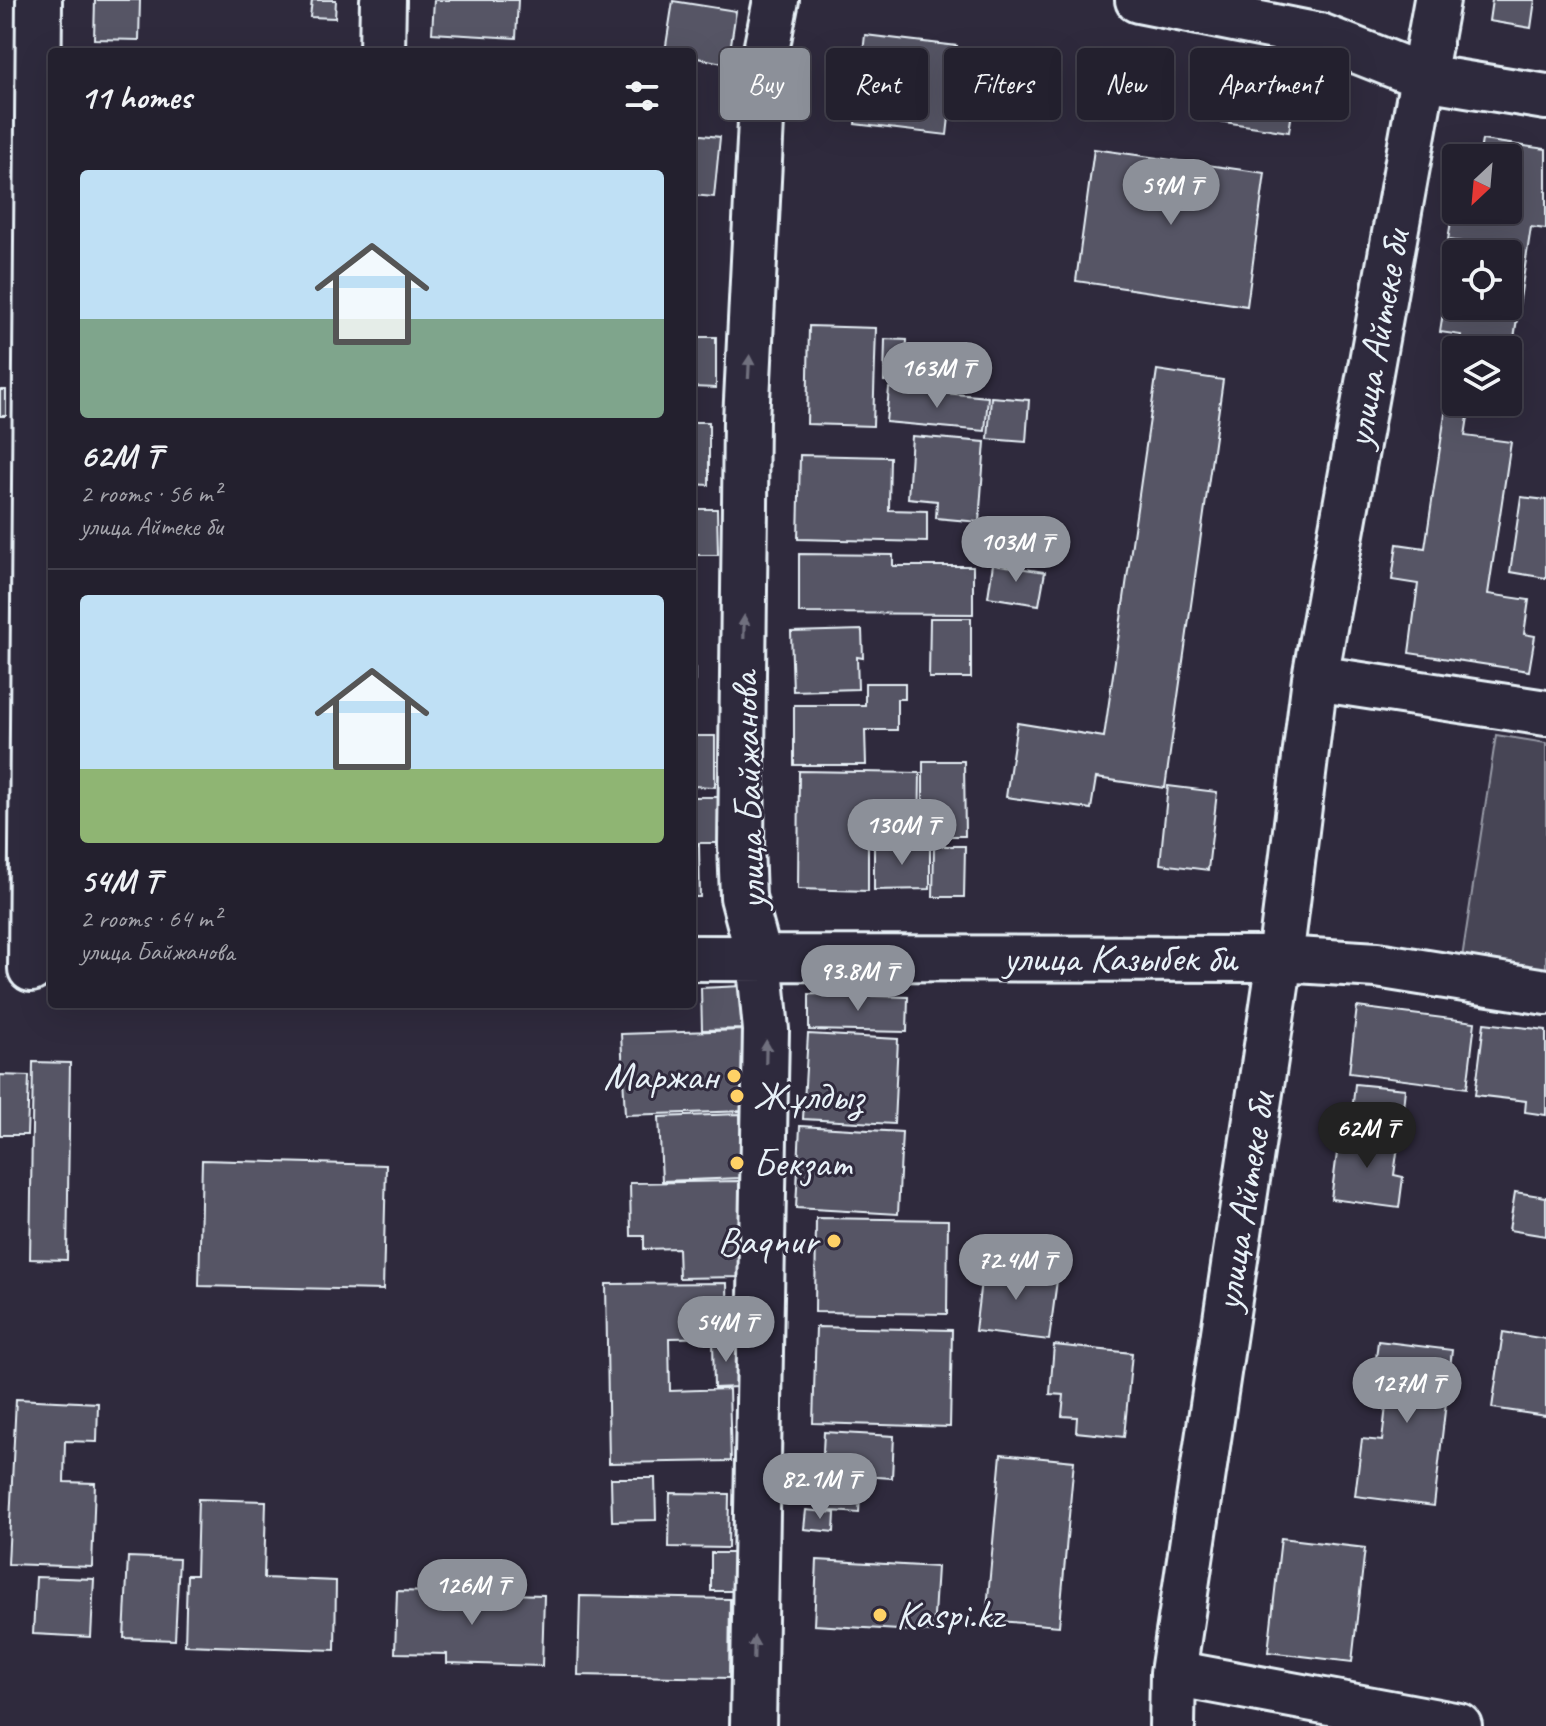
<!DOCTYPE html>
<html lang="en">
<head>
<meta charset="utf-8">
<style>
	:root { --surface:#23202e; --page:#2f2d3a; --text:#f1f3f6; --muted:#a3a3aa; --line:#403e4a; --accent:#8c9099 }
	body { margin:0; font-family:Caveat,sans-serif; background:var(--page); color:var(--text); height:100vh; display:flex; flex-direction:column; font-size:30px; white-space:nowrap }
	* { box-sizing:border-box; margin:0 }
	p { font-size:26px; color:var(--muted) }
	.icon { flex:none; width:44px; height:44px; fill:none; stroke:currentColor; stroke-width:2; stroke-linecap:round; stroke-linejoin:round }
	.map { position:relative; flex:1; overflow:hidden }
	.side { position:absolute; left:48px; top:48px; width:648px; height:960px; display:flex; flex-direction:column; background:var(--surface); border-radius:8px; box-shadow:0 8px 32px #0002,0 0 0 2px var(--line) }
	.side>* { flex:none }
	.top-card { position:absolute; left:720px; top:48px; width:706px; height:72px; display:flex; gap:16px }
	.needle { width:52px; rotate:206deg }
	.controls { position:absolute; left:1442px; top:144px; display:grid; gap:16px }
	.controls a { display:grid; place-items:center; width:80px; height:80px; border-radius:8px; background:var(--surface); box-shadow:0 8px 32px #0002,0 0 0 2px var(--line); font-size:40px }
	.price { position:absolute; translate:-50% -68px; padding:0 18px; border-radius:28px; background:var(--accent); color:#fff; font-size:26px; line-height:52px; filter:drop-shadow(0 2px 4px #0008) }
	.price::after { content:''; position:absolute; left:50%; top:48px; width:24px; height:18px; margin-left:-12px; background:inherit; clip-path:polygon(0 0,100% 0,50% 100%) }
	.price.on { background:#222; color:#fff }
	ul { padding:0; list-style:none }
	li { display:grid; align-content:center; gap:16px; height:424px; padding:0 32px }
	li+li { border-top:2px solid var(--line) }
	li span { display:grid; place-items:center; height:248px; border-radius:8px; color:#555 }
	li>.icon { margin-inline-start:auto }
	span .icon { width:144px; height:144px; fill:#fffc; stroke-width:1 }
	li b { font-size:34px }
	h2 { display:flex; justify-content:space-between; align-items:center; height:96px; padding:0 32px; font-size:34px }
	.chip { padding:0 28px; border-radius:8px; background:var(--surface); box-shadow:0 8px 32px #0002,0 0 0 2px var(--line); font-size:28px; line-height:72px }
	.chip.on { background:var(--accent); color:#fff }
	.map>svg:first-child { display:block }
	.green { fill:#464455; stroke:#979aa6; stroke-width:2 }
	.building { fill:#575565; stroke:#e8f1f8; stroke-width:2 }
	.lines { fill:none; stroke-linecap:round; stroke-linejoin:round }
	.minor-casing { stroke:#e8f1f8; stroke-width:50 }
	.minor { stroke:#2f2a3d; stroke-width:44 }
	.oneway { fill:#70707e }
	.poi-dot { fill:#ffd166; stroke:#2f2a3d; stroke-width:3 }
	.labels { text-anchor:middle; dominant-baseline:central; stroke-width:6; stroke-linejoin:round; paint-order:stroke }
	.street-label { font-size:40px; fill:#e8f1f8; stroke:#2f2a3d }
	.poi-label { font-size:40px; fill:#e8f1f8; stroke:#2f2a3d; text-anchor:start }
</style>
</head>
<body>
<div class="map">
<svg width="1546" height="1726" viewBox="0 0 1546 1726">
	<rect width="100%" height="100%" fill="#2f2a3d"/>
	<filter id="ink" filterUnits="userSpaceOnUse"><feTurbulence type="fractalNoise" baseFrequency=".0125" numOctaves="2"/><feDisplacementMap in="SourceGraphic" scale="16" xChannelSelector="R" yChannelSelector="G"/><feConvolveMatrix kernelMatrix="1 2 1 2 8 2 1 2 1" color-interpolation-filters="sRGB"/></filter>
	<g filter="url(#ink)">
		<path class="green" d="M 1496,735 L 1546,743 L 1546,971 L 1462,958 Z"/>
		<path class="building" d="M 95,0 L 140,0 L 139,40 L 94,39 Z
			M 312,0 L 336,0 L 335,18 L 310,17 Z
			M 434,0 L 518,0 L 516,38 L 432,33 Z
			M 1492,0 L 1535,0 L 1531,28 L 1489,21 Z
			M 673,1 L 736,11 L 728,64 L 692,57 L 692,52 L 665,52 Z
			M 865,35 L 957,46 L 947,135 L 855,124 Z
			M 1217,79 L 1295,91 L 1289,132 L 1211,120 Z
			M 692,134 L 720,137 L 714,197 L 692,195 Z
			M 1482,140 L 1546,149 L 1546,229 L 1531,227 L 1508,378 L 1508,350 L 1459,350 L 1461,335 L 1440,332 L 1448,279 L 1456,280 L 1456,306 L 1508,306 L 1508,254 L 1477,254 L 1479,244 L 1448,240 L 1456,189 L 1456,210 L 1508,210 L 1508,158 L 1479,158 Z
			M 1094,149 L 1265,173 L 1247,306 L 1076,281 Z
			M 809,326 L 876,328 L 873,426 L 807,424 Z
			M 692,337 L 716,337 L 716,388 L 692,387 Z
			M 885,339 L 907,340 L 905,382 L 884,381 Z
			M 1157,370 L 1223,380 L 1165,788 L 1096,778 L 1091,809 L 1006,797 L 1017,723 L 1104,737 Z
			M 889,388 L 988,397 L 985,431 L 886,422 Z
			M 0,390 L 6,390 L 6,416 L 0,416 Z
			M 991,397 L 1029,400 L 1026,442 L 988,439 Z
			M 1447,401 L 1470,404 L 1465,436 L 1511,442 L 1488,594 L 1529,600 L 1524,634 L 1535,636 L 1529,671 L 1409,653 L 1418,584 L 1392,580 L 1397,544 L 1425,548 Z
			M 692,422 L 709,422 L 709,485 L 692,484 Z
			M 912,436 L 985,442 L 979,522 L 936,518 L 937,501 L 908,498 Z
			M 800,455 L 890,457 L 889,510 L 927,511 L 927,542 L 798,539 Z
			M 1521,497 L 1546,500 L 1546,578 L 1510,572 Z
			M 692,509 L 717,509 L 718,555 L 692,555 Z
			M 799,554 L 893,555 L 893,566 L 973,566 L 973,614 L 799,613 Z
			M 993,564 L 1045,572 L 1039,605 L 988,597 Z
			M 930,618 L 971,618 L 971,678 L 929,678 Z
			M 862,630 L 863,658 L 857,657 L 858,689 L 793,691 L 791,632 Z
			M 692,646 L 695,646 L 695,730 L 692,730 Z
			M 865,683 L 905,683 L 905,699 L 897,699 L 897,730 L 865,730 L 866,765 L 794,765 L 794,705 L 865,705 Z
			M 692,736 L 715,736 L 715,787 L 692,786 Z
			M 923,761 L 964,761 L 965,836 L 923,836 Z
			M 799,771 L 920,773 L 919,842 L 868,841 L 868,891 L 798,889 Z
			M 1168,786 L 1217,792 L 1208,870 L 1160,864 Z
			M 692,797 L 722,797 L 722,843 L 692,843 Z
			M 874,844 L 930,844 L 930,889 L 874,890 Z
			M 692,845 L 699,845 L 700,897 L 692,897 Z
			M 934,846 L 965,846 L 964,897 L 933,897 Z
			M 742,986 L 744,1029 L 702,1030 L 701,988 Z
			M 809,994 L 908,997 L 907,1032 L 809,1030 Z
			M 1357,1007 L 1475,1022 L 1467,1088 L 1349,1073 Z
			M 1484,1023 L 1546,1030 L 1546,1115 L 1525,1112 L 1526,1101 L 1475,1095 Z
			M 743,1030 L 747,1111 L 625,1115 L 621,1034 Z
			M 808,1034 L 898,1039 L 894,1124 L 803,1119 Z
			M 33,1062 L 70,1063 L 67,1260 L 30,1259 Z
			M 0,1075 L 29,1076 L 27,1135 L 0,1135 Z
			M 1355,1084 L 1405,1089 L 1400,1136 L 1350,1131 Z
			M 740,1114 L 742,1178 L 662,1181 L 659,1117 Z
			M 800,1126 L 902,1132 L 898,1214 L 796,1208 Z
			M 1340,1130 L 1399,1138 L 1394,1175 L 1403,1177 L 1399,1208 L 1331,1199 Z
			M 202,1160 L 386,1165 L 383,1290 L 199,1286 Z
			M 739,1181 L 741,1277 L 679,1278 L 678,1248 L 644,1249 L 644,1236 L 631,1236 L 630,1183 Z
			M 1515,1192 L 1546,1197 L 1546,1236 L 1509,1230 Z
			M 816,1218 L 948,1220 L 947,1314 L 815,1312 Z
			M 983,1264 L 1058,1273 L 1049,1340 L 975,1331 Z
			M 727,1283 L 728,1337 L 669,1338 L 670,1391 L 729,1389 L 731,1461 L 609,1463 L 606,1284 Z
			M 816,1327 L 952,1330 L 950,1427 L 813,1423 Z
			M 1503,1332 L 1546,1339 L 1546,1416 L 1492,1408 Z
			M 713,1340 L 738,1340 L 738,1387 L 714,1388 Z
			M 1378,1341 L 1452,1350 L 1434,1506 L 1355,1496 L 1362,1439 L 1382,1441 L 1387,1397 L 1372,1395 Z
			M 1054,1345 L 1132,1353 L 1124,1437 L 1076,1432 L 1077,1417 L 1062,1416 L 1064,1395 L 1050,1394 Z
			M 16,1399 L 98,1403 L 97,1442 L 65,1441 L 64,1482 L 95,1483 L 92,1567 L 8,1564 Z
			M 824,1432 L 894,1436 L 892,1478 L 861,1476 L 859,1513 L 820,1510 Z
			M 1001,1454 L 1074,1461 L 1059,1626 L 986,1620 Z
			M 611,1478 L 655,1478 L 656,1520 L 612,1521 Z
			M 670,1493 L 729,1494 L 728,1548 L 669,1547 Z
			M 198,1499 L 266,1501 L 264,1578 L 336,1581 L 335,1650 L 185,1645 L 187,1575 L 196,1575 Z
			M 806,1510 L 835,1513 L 834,1532 L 804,1529 Z
			M 1281,1538 L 1365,1548 L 1352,1662 L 1268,1652 Z
			M 711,1553 L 736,1553 L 736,1591 L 711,1591 Z
			M 128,1557 L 179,1559 L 175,1640 L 124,1638 Z
			M 817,1560 L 937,1567 L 933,1632 L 814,1625 Z
			M 36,1577 L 94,1579 L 91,1637 L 33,1634 Z
			M 397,1591 L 544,1595 L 542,1666 L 447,1663 L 447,1654 L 395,1653 Z
			M 580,1596 L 730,1599 L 729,1678 L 578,1675 Z"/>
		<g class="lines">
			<defs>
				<path id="minor" d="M 1138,0 L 1320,36 L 1424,77 L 1546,97
					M 382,52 L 383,0
					M 1315,678 L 1546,713
					M 692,958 L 1280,959 L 1377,965 L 1546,992
					M 31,969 L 39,0
					M 1173,1673 L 1459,1726
					M 753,1726 L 766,1030 L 759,957 L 743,897 L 741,845 L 746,420 L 764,61 L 776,0
					M 1172,1726 L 1173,1673 L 1280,959 L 1315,678 L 1437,0"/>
			</defs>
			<use href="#minor" class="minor-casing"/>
			<use href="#minor" class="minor"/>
		</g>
		<defs><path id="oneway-solid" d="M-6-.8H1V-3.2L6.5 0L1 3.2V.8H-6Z" transform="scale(2)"/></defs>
		<g class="oneway">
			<use href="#oneway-solid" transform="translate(749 367) rotate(-87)"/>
			<use href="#oneway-solid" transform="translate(744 627) rotate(-89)"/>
			<use href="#oneway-solid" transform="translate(766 1052) rotate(-89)"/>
			<use href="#oneway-solid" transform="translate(754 1648) rotate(-89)"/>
		</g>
	</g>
	<g class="poi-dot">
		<circle cx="734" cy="1076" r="8"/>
		<circle cx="737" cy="1096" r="8"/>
		<circle cx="737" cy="1163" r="8"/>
		<circle cx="834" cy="1241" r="8"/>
		<circle cx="880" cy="1615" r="8"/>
	</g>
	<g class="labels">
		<g class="street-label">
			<text transform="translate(1377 339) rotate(-80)">улица Айтеке би</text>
			<text transform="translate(748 791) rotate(-92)">улица Байжанова</text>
			<text x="1120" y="958">улица Казыбек би</text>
			<text transform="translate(1244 1202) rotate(-81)">улица Айтеке би</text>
		</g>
		<g class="poi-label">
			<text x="718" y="1076" text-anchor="end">Маржан</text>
			<text x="753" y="1096">Жұлдыз</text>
			<text x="753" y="1163">Бекзат</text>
			<text x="818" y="1241" text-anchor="end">Baqnur</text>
			<text x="896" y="1615">Kaspi.kz</text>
		</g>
	</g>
</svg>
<div class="controls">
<a><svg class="needle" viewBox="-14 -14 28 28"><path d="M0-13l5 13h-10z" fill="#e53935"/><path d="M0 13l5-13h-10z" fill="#a3a3aa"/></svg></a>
<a><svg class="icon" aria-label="locate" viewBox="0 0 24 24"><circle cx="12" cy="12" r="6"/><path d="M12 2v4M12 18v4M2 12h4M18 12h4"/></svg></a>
<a><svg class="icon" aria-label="layers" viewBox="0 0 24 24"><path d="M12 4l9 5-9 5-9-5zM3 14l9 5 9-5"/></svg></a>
</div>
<b class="price" style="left:1171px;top:227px">59M ₸</b>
<b class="price" style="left:937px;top:410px">163M ₸</b>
<b class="price" style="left:1016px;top:584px">103M ₸</b>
<b class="price" style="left:902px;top:867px">130M ₸</b>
<b class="price" style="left:858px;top:1013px">93.8M ₸</b>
<b class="price on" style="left:1367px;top:1170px">62M ₸</b>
<b class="price" style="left:1016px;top:1302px">72.4M ₸</b>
<b class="price" style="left:726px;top:1364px">54M ₸</b>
<b class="price" style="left:1407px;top:1425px">127M ₸</b>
<b class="price" style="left:820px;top:1521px">82.1M ₸</b>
<b class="price" style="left:472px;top:1627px">126M ₸</b>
<div class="top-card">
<a class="chip on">Buy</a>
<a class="chip">Rent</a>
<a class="chip">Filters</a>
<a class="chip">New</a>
<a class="chip">Apartment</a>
</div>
<section class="side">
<h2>11 homes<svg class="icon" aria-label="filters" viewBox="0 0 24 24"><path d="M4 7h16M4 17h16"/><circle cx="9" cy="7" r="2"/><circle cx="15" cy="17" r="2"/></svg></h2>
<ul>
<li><span style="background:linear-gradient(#bfe0f5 60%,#7fa58c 0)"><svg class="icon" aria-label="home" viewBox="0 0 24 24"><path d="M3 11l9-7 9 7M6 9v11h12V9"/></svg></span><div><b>62M ₸</b><p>2 rooms · 56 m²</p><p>улица Айтеке би</p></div></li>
<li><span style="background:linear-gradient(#bfe0f5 70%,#8fb573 0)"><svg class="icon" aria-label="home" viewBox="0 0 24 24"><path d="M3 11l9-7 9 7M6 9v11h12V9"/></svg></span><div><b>54M ₸</b><p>2 rooms · 64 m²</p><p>улица Байжанова</p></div></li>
</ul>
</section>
</div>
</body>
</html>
